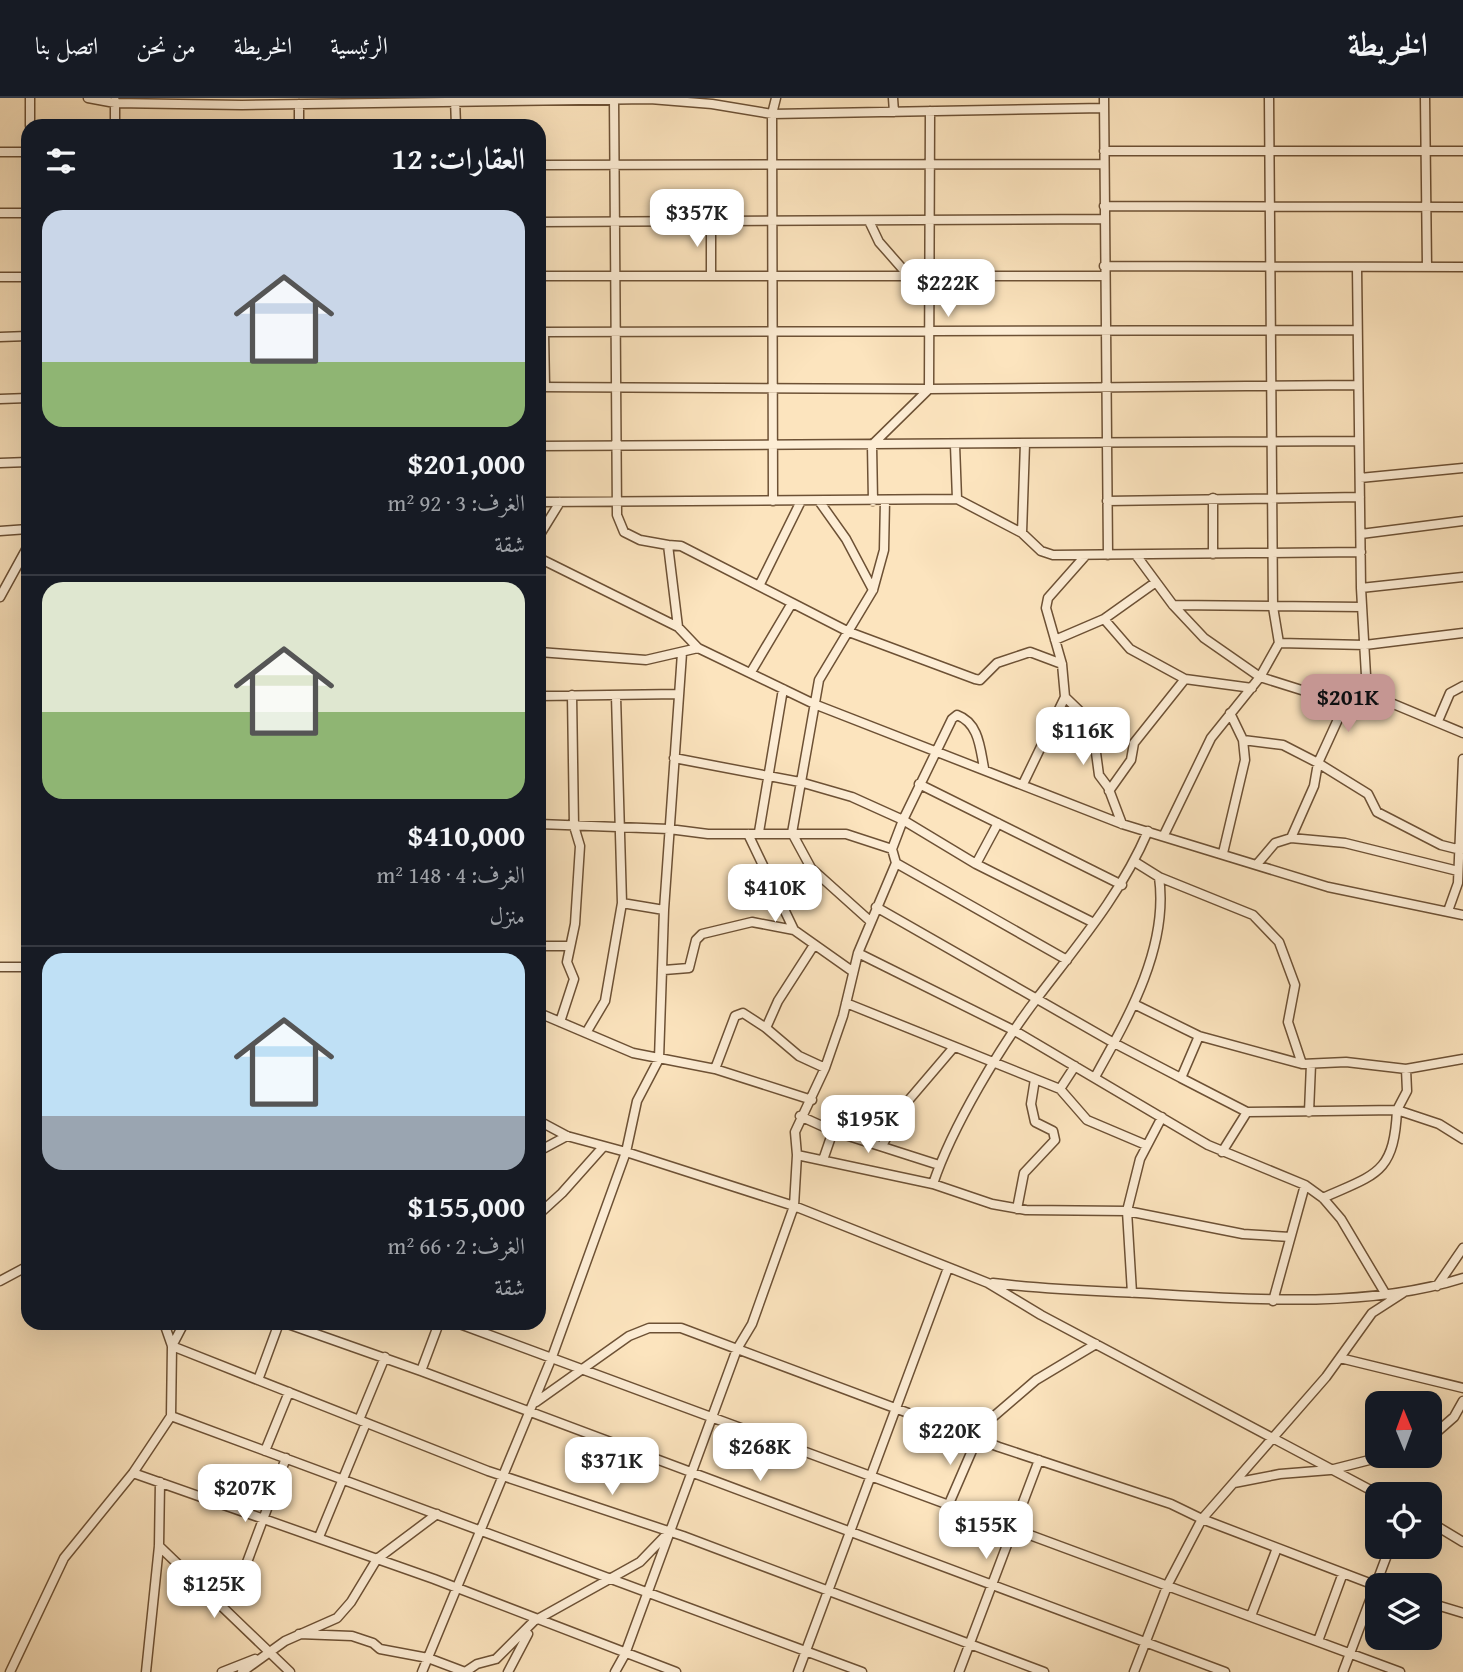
<!DOCTYPE html>
<html lang="ar">
<head>
<meta charset="utf-8">
<style>
	:root { --surface:#171b24; --page:#20242c; --text:#f1f3f6; --muted:#9ea1a6; --line:#363941; --accent:#c59692 }
	body { margin:0; font-family:"Gentium Book Plus",Amiri,serif; background:var(--page); color:var(--text); direction:rtl; height:100vh; display:flex; flex-direction:column; font-size:26px; white-space:nowrap }
	* { box-sizing:border-box; margin:0 }
	p { font-size:23px; color:var(--muted) }
	.icon { flex:none; width:38px; height:38px; fill:none; stroke:currentColor; stroke-width:2; stroke-linecap:round; stroke-linejoin:round }
	.map { position:relative; flex:1; overflow:hidden; direction:ltr }
	.panel { position:absolute; left:21px; top:21px; width:525px; height:1211px; display:flex; flex-direction:column; background:var(--surface); border-radius:21px; box-shadow:0 7px 28px #0002; direction:rtl }
	.panel>* { flex:none }
	.needle { width:46px; rotate:359deg }
	.fabs { position:absolute; left:1365px; top:1293px; display:grid; gap:14px }
	.fabs a { display:grid; place-items:center; width:77px; height:77px; border-radius:14px; background:var(--surface); box-shadow:0 7px 28px #0002; font-size:35px }
	.price { position:absolute; translate:-50% -60px; padding:0 16px; border-radius:14px; background:#fff; color:#222; font-size:23px; line-height:46px; filter:drop-shadow(0 2px 4px #0008) }
	.price::after { content:''; position:absolute; left:50%; top:42px; width:21px; height:16px; margin-left:-10px; background:inherit; clip-path:polygon(0 0,100% 0,50% 100%) }
	.price.current { background:var(--accent); color:#111 }
	ul { padding:0; list-style:none }
	li { display:grid; align-content:center; gap:14px; height:371px; padding:0 21px }
	li+li { border-top:2px solid var(--line) }
	li span { display:grid; place-items:center; height:217px; border-radius:21px; color:#555 }
	li>.icon { margin-inline-start:auto }
	span .icon { width:126px; height:126px; fill:#fffc; stroke-width:1 }
	li b { font-size:30px }
	h2 { display:flex; justify-content:space-between; align-items:center; height:84px; padding:0 21px; font-size:30px }
	header { display:flex; align-items:center; gap:42px; box-sizing:border-box; height:98px; padding:0 35px; background:var(--surface); border-bottom:2px solid var(--line) }
	header strong { font-size:33px }
	nav { display:flex; gap:38px; margin-inline-start:auto; font-size:24px }
	.map>svg:first-child { display:block }
	.lines { fill:none; stroke-linecap:round; stroke-linejoin:round }
	.minor-casing { stroke:#6d5135; stroke-width:11 }
	.minor { stroke:#fdedd5; stroke-width:8 }
</style>
</head>
<body>
<header>
<strong>الخريطة</strong>
<nav><a>الرئيسية</a><a>الخريطة</a><a>من نحن</a><a>اتصل بنا</a></nav>
</header>
<div class="map">
<svg width="1463" height="1574" viewBox="0 0 1463 1574">
	<rect width="100%" height="100%" fill="#fce4be"/>
	<filter id="stains"><feTurbulence type="fractalNoise" baseFrequency=".00286" numOctaves="4"/><feColorMatrix values="0 0 0 0 .2 0 0 0 0 .09 0 0 0 0 .02 0 0 0 .5 -.17"/></filter>
	<radialGradient id="worn" r=".72"><stop offset=".6" stop-color="#630" stop-opacity="0"/><stop offset="1" stop-color="#630" stop-opacity=".3"/></radialGradient>
	<g class="lines">
		<defs>
			<path id="minor" d="M 30,0 L 30,28
				M 88,0 L 115,5 L 242,7 L 650,1 L 712,6 L 772,16 L 1104,10
				M 455,0 L 456,28
				M 614,0 L 617,417 L 624,434 L 640,442 L 668,447 L 678,529 L 698,550 L 814,606 L 1122,726 L 1328,789 L 1463,817
				M 893,0 L 894,14
				M 1104,0 L 1108,457
				M 1425,0 L 1427,169
				M 115,3 L 115,28
				M 299,28 L 299,6
				M 1104,53 L 1463,53
				M 0,54 L 28,54
				M 539,67 L 1104,66
				M 1104,108 L 1463,109
				M 0,115 L 28,115
				M 869,123 L 879,144 L 908,177
				M 539,124 L 1104,121
				M 711,124 L 711,178
				M 1104,168 L 1463,169
				M 1357,170 L 1361,490 L 1367,595
				M 539,178 L 1104,178
				M 0,179 L 28,179
				M 539,234 L 1357,232
				M 544,234 L 545,289
				M 0,239 L 28,238
				M 539,289 L 929,291 L 1358,287
				M 0,301 L 28,300
				M 539,348 L 1358,343
				M 0,365 L 28,364
				M 1360,380 L 1463,370
				M 957,401 L 1022,435 L 1041,453 L 1053,457 L 1361,454
				M 773,403 L 772,16 L 776,0
				M 819,403 L 846,441 L 873,492
				M 873,403 L 872,347 L 929,291 L 930,13
				M 1107,403 L 1360,399
				M 539,404 L 957,401 L 955,347
				M 0,433 L 28,431
				M 1022,435 L 1025,345
				M 1361,436 L 1463,423
				M 539,438 L 560,404
				M 668,447 L 681,448 L 849,534 L 975,581 L 980,582 L 997,565 L 1030,554 L 1062,566
				M 1213,456 L 1213,400
				M 1136,457 L 1173,507 L 1204,540 L 1260,579 L 1279,545 L 1273,509 L 1269,0
				M 539,460 L 678,529
				M 759,488 L 801,403
				M 1361,490 L 1463,479
				M 0,499 L 28,448
				M 1173,507 L 1362,509
				M 1104,521 L 1130,551 L 1185,581
				M 1055,542 L 1104,521 L 1156,484
				M 1279,545 L 1365,547 L 1463,535
				M 539,554 L 646,562 L 698,550
				M 751,574 L 792,505
				M 539,598 L 679,596
				M 1065,599 L 1092,625 L 1099,677 L 1108,689 L 1122,726
				M 1438,623 L 1450,595 L 1463,588
				M 1243,642 L 1283,647 L 1318,665 L 1350,595
				M 674,660 L 800,684 L 852,699 L 903,722 L 976,766 L 1094,825
				M 919,686 L 1122,787
				M 1023,686 L 1065,599 L 1062,566 L 1046,510 L 1048,500 L 1086,457
				M 1109,693 L 1131,662 L 1134,645 L 1185,581 L 1252,590
				M 539,726 L 669,731 L 708,736 L 846,736 L 892,751
				M 759,734 L 783,591
				M 748,736 L 794,832 L 852,873
				M 1164,737 L 1211,640 L 1260,579 L 1311,595 L 1367,595 L 1463,635
				M 1291,740 L 1345,745 L 1458,773
				M 1223,755 L 1245,662 L 1243,642 L 1230,615
				M 896,765 L 1067,862
				M 1258,765 L 1275,745 L 1291,740 L 1314,688 L 1318,665 L 1368,696 L 1377,714 L 1441,747 L 1461,752
				M 976,766 L 998,725
				M 1159,779 L 1253,817 L 1279,844 L 1295,887 L 1288,924 L 1302,966
				M 622,805 L 664,812
				M 876,809 L 1114,945 L 1181,980
				M 1448,813 L 1458,785 L 1463,661
				M 870,823 L 811,770 L 792,735 L 819,582 L 873,492 L 884,452 L 885,402
				M 539,848 L 568,848
				M 858,855 L 1015,933 L 1208,1047 L 1305,1087 L 1323,1100 L 1341,1121 L 1385,1195
				M 0,869 L 28,869
				M 664,872 L 689,870 L 696,842 L 702,836 L 752,824 L 794,832
				M 846,905 L 1060,991 L 1075,968
				M 1134,906 L 1199,938 L 1302,966 L 1346,964 L 1406,971 L 1463,961
				M 539,915 L 633,955 L 715,971 L 812,1002
				M 560,924 L 574,881 L 567,864 L 575,826 L 580,748 L 574,728 L 572,597
				M 766,930 L 799,958 L 825,970
				M 586,935 L 605,903 L 622,805 L 616,598
				M 1199,938 L 1181,980 L 1247,1014
				M 715,971 L 735,918 L 743,915 L 766,930 L 778,903 L 814,847
				M 1095,979 C 1128,920 1169,849 1159,779 L 1135,764
				M 1060,991 L 1087,1022 L 1146,1047
				M 1309,1014 L 1311,966
				M 800,1018 L 833,1033 L 939,1067
				M 539,1023 L 567,1038 L 626,1054 L 794,1108 L 988,1185 L 1041,1217 L 1378,1396
				M 882,1048 L 902,1010 L 954,949
				M 539,1053 L 567,1038
				M 1222,1054 L 1247,1014 L 1397,1012 L 1407,993 L 1406,971
				M 797,1057 L 933,1086 L 992,1106 L 1026,1112 L 1127,1113 L 1243,1136 L 1290,1139
				M 823,1062 L 833,1033
				M 933,1086 C 952,1029 1001,947 1038,899 C 1079,845 1121,796 1148,733
				M 1323,1100 C 1376,1076 1394,1076 1397,1012 L 1439,1026 L 1463,1041
				M 1017,1111 L 1024,1075 L 1055,1042 L 1053,1033 L 1035,1024 L 1031,1006 L 1035,981
				M 539,1116 L 562,1095 L 603,1049
				M 0,1183 L 28,1168
				M 993,1185 C 1048,1192 1102,1193 1157,1196 C 1255,1202 1369,1210 1463,1180
				M 1437,1188 L 1463,1150
				M 1132,1195 L 1127,1113 L 1140,1061 L 1162,1019
				M 1273,1203 L 1305,1087
				M 184,1225 L 172,1248 L 488,1373 L 683,1438 L 1044,1574
				M 285,1225 L 421,1273 L 1225,1574
				M 457,1225 L 1400,1574
				M 1340,1260 L 1463,1290
				M 421,1273 L 439,1225
				M 258,1282 L 279,1225
				M 536,1304 L 629,1238 L 649,1230 L 681,1230 L 999,1349 L 1171,1406 L 1202,1421 L 1377,1488
				M 171,1318 L 862,1574
				M 359,1322 L 385,1259
				M 959,1334 L 986,1325 L 1036,1282 L 1096,1246
				M 1430,1340 L 1454,1319 L 1463,1303
				M 265,1353 L 289,1294
				M 133,1375 L 434,1481 L 676,1574
				M 1234,1385 L 1280,1376 L 1330,1372 L 1385,1358
				M 948,1408 L 977,1341
				M 1430,1424 L 1463,1444
				M 319,1439 L 366,1325
				M 159,1448 L 290,1574
				M 199,1488 C 217,1483 234,1482 246,1467 L 286,1360
				M 1430,1505 L 1463,1515
				M 1251,1518 L 1277,1450
				M 536,1522 L 640,1464 L 667,1436
				M 299,1536 L 352,1538 L 373,1545 L 380,1551 L 428,1560 L 465,1574 L 477,1566 L 496,1561 L 536,1521
				M 1318,1543 L 1343,1475
				M 10,1574 L 64,1460 L 133,1375 L 171,1318 L 172,1248 L 164,1225
				M 146,1574 L 159,1448 L 160,1384
				M 222,1574 L 255,1561
				M 242,1574 L 285,1543 L 337,1520 L 351,1504 L 377,1461 L 437,1416
				M 422,1574 L 552,1259 L 626,1054 L 637,1003 L 659,961 L 664,812 L 682,555
				M 508,1574 L 528,1536
				M 615,1574 L 625,1556 L 737,1251 L 752,1226 L 794,1108 L 797,1057 L 795,1034 L 825,970 L 843,918 L 858,855 L 896,765 L 892,751 L 903,722 L 952,621 L 957,617 C 979,625 980,650 984,670
				M 798,1574 L 948,1170
				M 959,1574 L 1039,1362
				M 1134,1574 L 1168,1486 L 1202,1421 L 1326,1279 L 1372,1215 L 1403,1195
				M 1343,1574 L 1390,1449"/>
		</defs>
		<use href="#minor" class="minor-casing"/>
		<use href="#minor" class="minor"/>
	</g>
	<rect width="100%" height="100%" filter="url(#stains)"/>
	<rect width="100%" height="100%" fill="url(#worn)"/>
</svg>
<div class="fabs">
<a><svg class="needle" viewBox="-14 -14 28 28"><path d="M0-13l5 13h-10z" fill="#e53935"/><path d="M0 13l5-13h-10z" fill="#9ea1a6"/></svg></a>
<a><svg class="icon" aria-label="locate" viewBox="0 0 24 24"><circle cx="12" cy="12" r="6"/><path d="M12 2v4M12 18v4M2 12h4M18 12h4"/></svg></a>
<a><svg class="icon" aria-label="layers" viewBox="0 0 24 24"><path d="M12 4l9 5-9 5-9-5zM3 14l9 5 9-5"/></svg></a>
</div>
<b class="price" style="left:697px;top:151px">$357K</b>
<b class="price" style="left:948px;top:221px">$222K</b>
<b class="price current" style="left:1348px;top:636px">$201K</b>
<b class="price" style="left:1083px;top:669px">$116K</b>
<b class="price" style="left:775px;top:826px">$410K</b>
<b class="price" style="left:868px;top:1057px">$195K</b>
<b class="price" style="left:950px;top:1369px">$220K</b>
<b class="price" style="left:760px;top:1385px">$268K</b>
<b class="price" style="left:612px;top:1399px">$371K</b>
<b class="price" style="left:245px;top:1426px">$207K</b>
<b class="price" style="left:986px;top:1463px">$155K</b>
<b class="price" style="left:214px;top:1522px">$125K</b>
<section class="panel">
<h2>العقارات: 12<svg class="icon" aria-label="filters" viewBox="0 0 24 24"><path d="M4 7h16M4 17h16"/><circle cx="9" cy="7" r="2"/><circle cx="15" cy="17" r="2"/></svg></h2>
<ul>
<li><span style="background:linear-gradient(#c9d6e8 70%,#8fb573 0)"><svg class="icon" aria-label="home" viewBox="0 0 24 24"><path d="M3 11l9-7 9 7M6 9v11h12V9"/></svg></span><div><b>$201,000</b><p>الغرف: 3 · 92 m²</p><p>شقة</p></div></li>
<li><span style="background:linear-gradient(#dfe7d0 60%,#8fb573 0)"><svg class="icon" aria-label="home" viewBox="0 0 24 24"><path d="M3 11l9-7 9 7M6 9v11h12V9"/></svg></span><div><b>$410,000</b><p>الغرف: 4 · 148 m²</p><p>منزل</p></div></li>
<li><span style="background:linear-gradient(#bfe0f5 75%,#9aa5b1 0)"><svg class="icon" aria-label="home" viewBox="0 0 24 24"><path d="M3 11l9-7 9 7M6 9v11h12V9"/></svg></span><div><b>$155,000</b><p>الغرف: 2 · 66 m²</p><p>شقة</p></div></li>
</ul>
</section>
</div>
</body>
</html>
